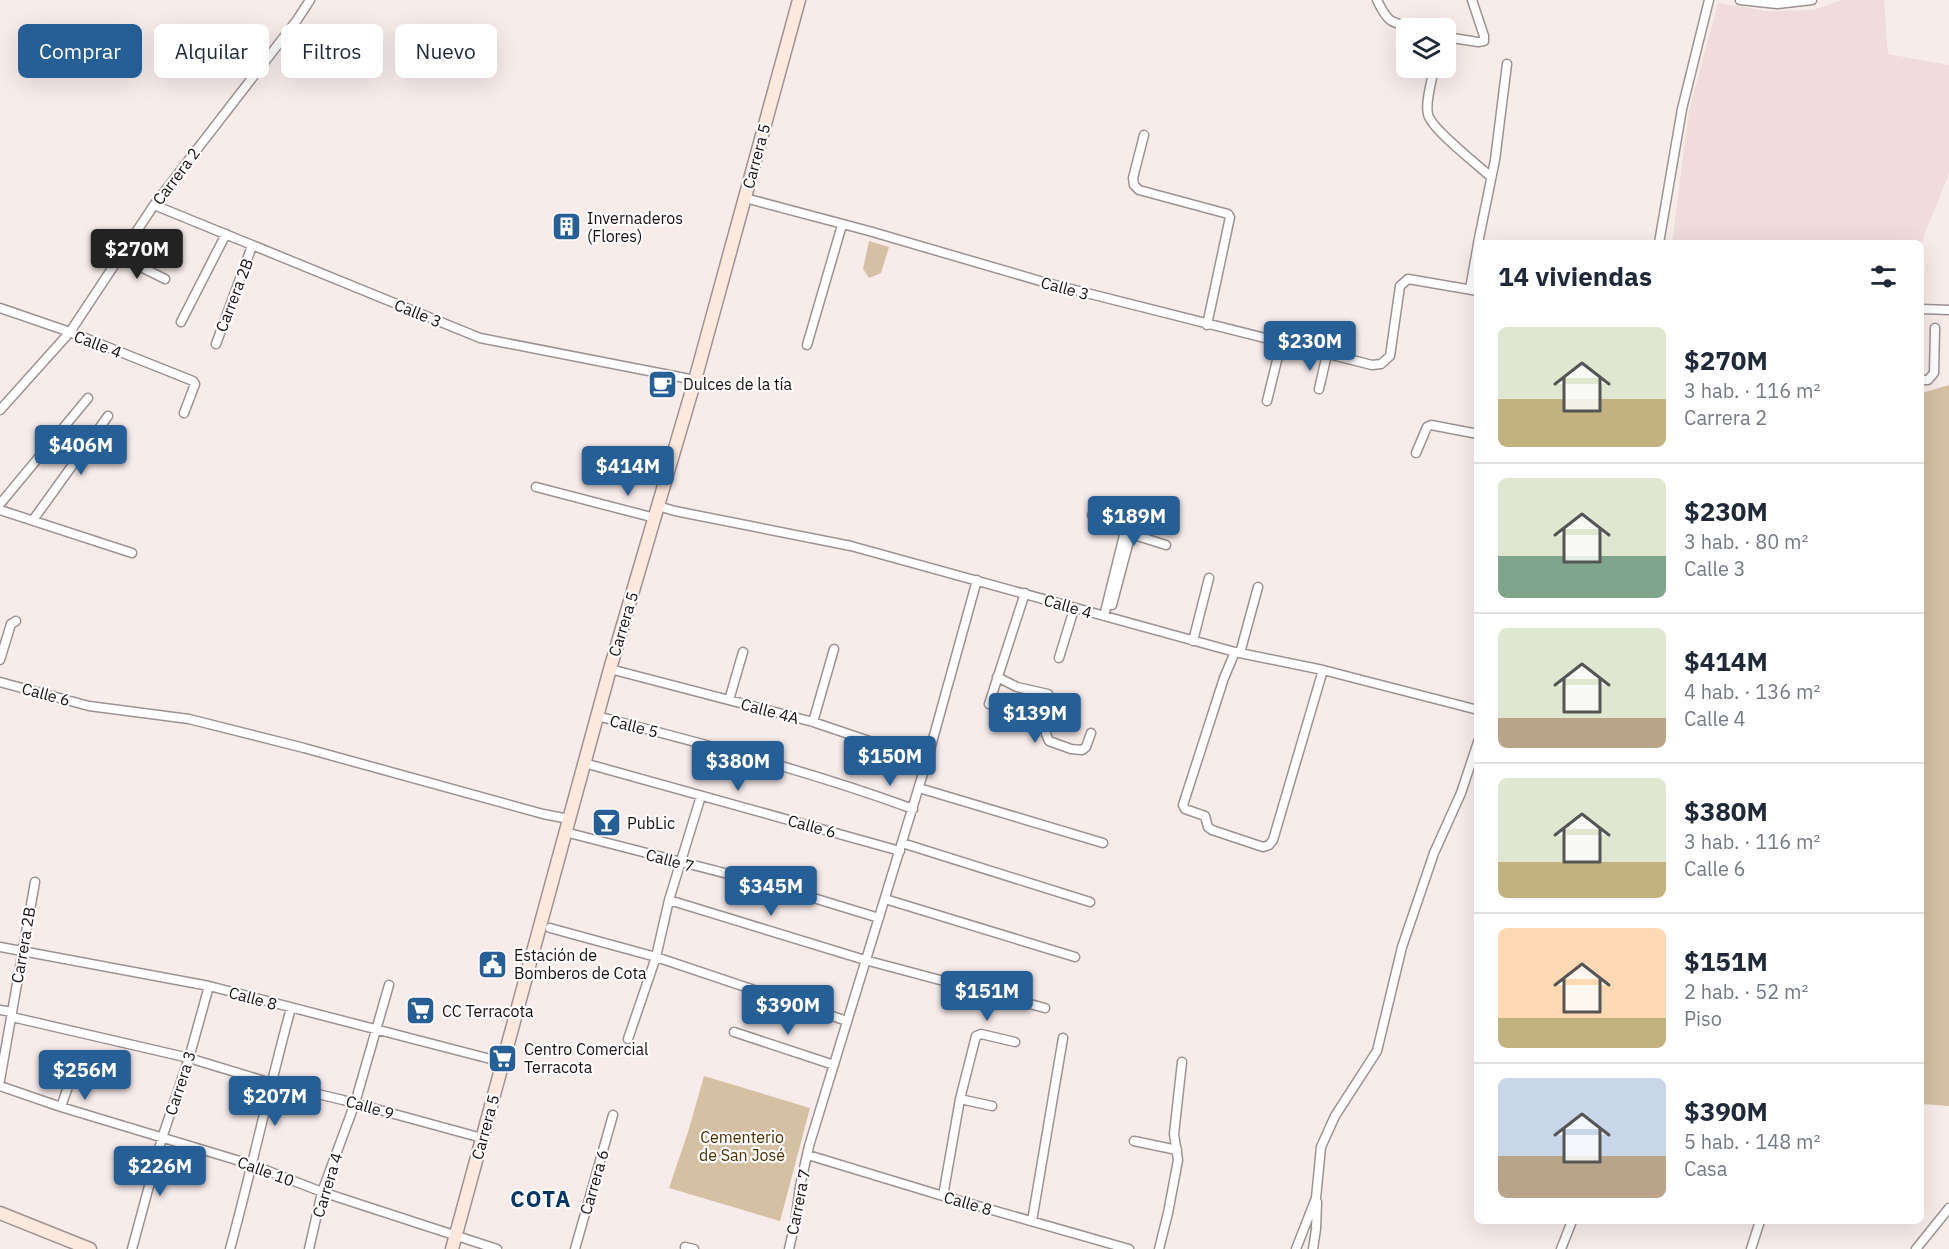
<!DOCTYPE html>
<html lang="es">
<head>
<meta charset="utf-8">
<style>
	:root { --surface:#fff; --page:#f2f2f3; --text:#1f2937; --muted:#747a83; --line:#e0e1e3; --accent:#265e96 }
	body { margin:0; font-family:"IBM Plex Sans",sans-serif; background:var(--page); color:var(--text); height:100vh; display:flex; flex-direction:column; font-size:22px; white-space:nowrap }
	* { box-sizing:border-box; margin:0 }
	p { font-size:20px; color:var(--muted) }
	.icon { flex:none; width:33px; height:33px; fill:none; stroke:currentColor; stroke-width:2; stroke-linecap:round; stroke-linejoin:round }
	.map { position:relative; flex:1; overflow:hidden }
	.side { position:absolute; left:1474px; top:240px; width:450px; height:984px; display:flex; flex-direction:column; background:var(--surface); border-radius:9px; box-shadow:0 6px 24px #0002 }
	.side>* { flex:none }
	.banner { position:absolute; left:18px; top:24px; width:570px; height:54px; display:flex; gap:12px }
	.fabs { position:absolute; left:1396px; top:18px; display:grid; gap:12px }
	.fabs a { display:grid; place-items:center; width:60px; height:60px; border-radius:9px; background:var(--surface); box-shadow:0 6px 24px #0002; font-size:30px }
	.price { position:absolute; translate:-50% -51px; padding:0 14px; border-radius:6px; background:var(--accent); color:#fff; font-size:20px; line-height:39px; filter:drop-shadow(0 2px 3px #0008) }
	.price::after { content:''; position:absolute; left:50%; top:36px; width:18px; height:14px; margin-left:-9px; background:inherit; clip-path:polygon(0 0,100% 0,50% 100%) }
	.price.on { background:#222; color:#fff }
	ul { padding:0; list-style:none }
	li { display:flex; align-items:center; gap:18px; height:150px; padding:0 24px }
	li+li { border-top:2px solid var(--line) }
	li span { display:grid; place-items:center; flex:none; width:168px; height:120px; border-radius:9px; color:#555 }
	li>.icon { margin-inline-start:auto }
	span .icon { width:72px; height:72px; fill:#fffc; stroke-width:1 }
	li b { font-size:26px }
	h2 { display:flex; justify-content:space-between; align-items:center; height:72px; padding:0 24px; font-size:26px }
	.pill { padding:0 21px; border-radius:9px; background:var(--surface); box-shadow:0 6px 24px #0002; font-size:21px; line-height:54px }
	.pill.on { background:var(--accent); color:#fff }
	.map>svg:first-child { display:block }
	.built { fill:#f0dcdb }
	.green { fill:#d5c0a4 }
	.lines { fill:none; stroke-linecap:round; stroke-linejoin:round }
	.street-casing { stroke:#9d9292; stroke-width:11 }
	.secondary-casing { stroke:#9d9292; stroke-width:15 }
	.street { stroke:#fff; stroke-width:8 }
	.secondary { stroke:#fde8dd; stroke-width:12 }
	.labels { text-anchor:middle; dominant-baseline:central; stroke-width:4.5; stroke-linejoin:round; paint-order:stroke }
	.street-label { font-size:16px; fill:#161212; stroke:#fefcfc }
	.poi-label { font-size:16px; fill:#161212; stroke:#fefcfc; text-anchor:start }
	.park-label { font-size:16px; fill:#4b2f00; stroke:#fefcfc }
	.district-label { font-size:22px; font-weight:bold; letter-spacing:1.5px; fill:#003768; stroke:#fefcfc }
</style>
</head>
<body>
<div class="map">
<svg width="1949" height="1249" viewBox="0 0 1949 1249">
	<rect width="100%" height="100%" fill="#f8eceb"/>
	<path class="built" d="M 1842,0 L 1884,0 L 1888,54 L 1949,65 L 1949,174 L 1921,243 L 1672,243 L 1689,110 L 1718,3 L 1767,11 L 1813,10 Z"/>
	<path class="green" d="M 869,241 L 889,247 L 881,273 L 869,278 L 863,269 Z
		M 1949,385 L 1949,1106 L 1922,1104 L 1922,393 Z
		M 704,1076 L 810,1108 L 780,1221 L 669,1188 L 688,1132 Z"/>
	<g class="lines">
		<defs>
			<path id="street" d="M 1377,0 C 1388,23 1390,22 1414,28
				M 1740,0 L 1777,4 L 1812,0
				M 1446,37 L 1478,42 L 1484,41 L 1484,36 L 1472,0
				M 1434,68 C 1432,80 1425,103 1428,114 C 1430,128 1478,165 1491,177
				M 1144,135 L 1133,178 L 1134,185 L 1139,190 L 1228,214 L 1230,217 L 1207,325
				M 745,198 L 869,231 L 1047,283 L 1372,365 L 1381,364 L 1390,356 L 1400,286 L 1408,279 L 1478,291
				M 154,205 L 480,338 L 695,380
				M 1478,243 L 1495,160 L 1507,64
				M 1659,243 L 1682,109 L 1709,0
				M 121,257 L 165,279
				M 1470,289 L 1478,244
				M 0,308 L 70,332 L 193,381 L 195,384 L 184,413
				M 1922,309 L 1949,310
				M 181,322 L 226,234
				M 216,344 L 252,246
				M 807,345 L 842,225
				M 1922,380 L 1928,380 L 1934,373 L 1935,328
				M 1319,389 L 1327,354
				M 1267,401 L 1281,344
				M 0,410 L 70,332 L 154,205 L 297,20 L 310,0
				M 1416,453 L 1427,427 L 1431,425 L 1478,434
				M 536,487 L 655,518
				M 0,504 L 88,398
				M 658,506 L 675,511 L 851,546 L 1235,652 L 1323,670 L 1478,710
				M 0,510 L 132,553
				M 1092,515 L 1123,523 L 1126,527 L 1104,616
				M 33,520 L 108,416
				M 1131,534 L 1166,545
				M 1112,605 L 1139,503
				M 1193,641 L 1209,578
				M 1235,652 L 1224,678 L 1183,805 L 1185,809 L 1205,816 L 1208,827 L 1212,830 L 1263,847 L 1269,845 L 1273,840 L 1323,670
				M 1240,653 L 1258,587
				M 1059,658 L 1074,609
				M 0,660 L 11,624 L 16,621
				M 610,669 L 813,722 L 884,746 L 928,757
				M 997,677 L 1017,687 L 1048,694 L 1046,734 L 1049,741 L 1071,749 L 1082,750 L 1086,747 L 1091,733
				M 0,682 L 89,706 L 189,719 L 304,748 L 543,814 L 569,819
				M 729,700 L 743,652
				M 989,704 L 1025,593
				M 597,716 C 703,744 810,771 913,809
				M 813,722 L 834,649
				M 584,763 L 900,851
				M 919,788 L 1103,843
				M 565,832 L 771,885 L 879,918
				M 902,843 L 1090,902
				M 885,899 L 1075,957
				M 669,900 L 865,960 L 1045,1008
				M 550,928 L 656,957 L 847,1021
				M 0,947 L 209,986 L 502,1062
				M 0,1010 L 12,1012
				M 12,1017 L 189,1058 L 271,1083 L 343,1100 L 482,1138
				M 734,1032 L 834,1065
				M 628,1039 L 656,957 L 669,900 L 701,796
				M 0,1080 L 35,882
				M 0,1086 L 61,1107 L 253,1165 L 322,1192 L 497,1249
				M 960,1099 L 992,1106
				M 61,1107 L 75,1066
				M 1134,1141 L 1177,1150
				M 808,1155 L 943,1196 L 1129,1249
				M 943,1196 L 960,1099 L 976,1036 L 981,1034 L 1015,1042
				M 1032,1221 L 1063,1038
				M 685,1247 L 694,1249
				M 132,1249 L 162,1138 L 189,1058 L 209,986
				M 230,1249 C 252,1169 269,1088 291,1008
				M 309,1249 L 322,1192 L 355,1103 L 389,985
				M 575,1249 L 613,1115
				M 789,1249 L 795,1223 L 800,1186 L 809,1146 L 928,757 L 977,580
				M 1159,1249 L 1168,1213 L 1178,1160 L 1174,1134 L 1182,1062
				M 1296,1249 L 1316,1198 L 1321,1147 L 1335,1116 L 1377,1051 L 1402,947 L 1434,853 L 1461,793 L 1478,742
				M 1313,1249 L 1316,1229 L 1317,1202
				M 1561,1249 L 1572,1221
				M 1751,1249 L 1760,1221
				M 1916,1249 L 1949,1208"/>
			<path id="secondary" d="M 0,1213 L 90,1249
				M 452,1249 L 610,669 L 695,380 L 799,0"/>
		</defs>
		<use href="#street" class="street-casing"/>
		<use href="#secondary" class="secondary-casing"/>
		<use href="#street" class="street"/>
		<use href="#secondary" class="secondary"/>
	</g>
	<defs>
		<symbol id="building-square" viewBox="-11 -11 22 22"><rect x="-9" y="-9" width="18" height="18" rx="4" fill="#265e96" stroke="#fefcfc"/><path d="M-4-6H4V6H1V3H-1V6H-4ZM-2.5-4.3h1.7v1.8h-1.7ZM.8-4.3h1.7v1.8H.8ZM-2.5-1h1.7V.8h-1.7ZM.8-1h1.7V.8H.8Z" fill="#fff"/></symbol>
		<symbol id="cafe-square" viewBox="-11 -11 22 22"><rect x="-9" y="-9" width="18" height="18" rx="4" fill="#265e96" stroke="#fefcfc"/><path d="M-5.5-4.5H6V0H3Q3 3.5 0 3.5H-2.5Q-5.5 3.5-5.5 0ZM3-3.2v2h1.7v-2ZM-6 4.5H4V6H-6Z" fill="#fff"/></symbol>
		<symbol id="bar-square" viewBox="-11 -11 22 22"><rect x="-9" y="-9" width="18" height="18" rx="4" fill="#265e96" stroke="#fefcfc"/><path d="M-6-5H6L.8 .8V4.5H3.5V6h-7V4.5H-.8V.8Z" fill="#fff"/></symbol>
		<symbol id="civic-square" viewBox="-11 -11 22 22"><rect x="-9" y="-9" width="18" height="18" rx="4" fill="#265e96" stroke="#fefcfc"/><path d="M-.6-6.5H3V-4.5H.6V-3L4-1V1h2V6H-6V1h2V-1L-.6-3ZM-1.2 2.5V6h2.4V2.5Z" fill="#fff"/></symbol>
		<symbol id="supermarket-square" viewBox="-11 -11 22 22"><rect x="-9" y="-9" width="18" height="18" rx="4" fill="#265e96" stroke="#fefcfc"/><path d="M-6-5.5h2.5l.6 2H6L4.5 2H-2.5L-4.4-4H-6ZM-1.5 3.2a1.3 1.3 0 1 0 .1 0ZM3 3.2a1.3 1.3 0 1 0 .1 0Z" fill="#fff"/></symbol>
	</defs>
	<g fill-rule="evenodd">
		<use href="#building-square" x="550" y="210" width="33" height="33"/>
		<use href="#cafe-square" x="646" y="368" width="33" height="33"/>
		<use href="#bar-square" x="590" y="806" width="33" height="33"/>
		<use href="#civic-square" x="476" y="948" width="33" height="33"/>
		<use href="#supermarket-square" x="404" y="994" width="33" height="33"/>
		<use href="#supermarket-square" x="486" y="1042" width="33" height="33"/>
	</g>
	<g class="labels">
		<g class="street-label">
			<text transform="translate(756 156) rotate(-75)">Carrera 5</text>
			<text transform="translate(176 176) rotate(-53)">Carrera 2</text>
			<text transform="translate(1065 288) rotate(15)">Calle 3</text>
			<text transform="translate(234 295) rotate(-69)">Carrera 2B</text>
			<text transform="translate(418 313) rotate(22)">Calle 3</text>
			<text transform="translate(98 344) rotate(21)">Calle 4</text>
			<text transform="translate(1068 606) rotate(16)">Calle 4</text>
			<text transform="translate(623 624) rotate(-73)">Carrera 5</text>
			<text transform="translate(46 694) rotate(15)">Calle 6</text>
			<text transform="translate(770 711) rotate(15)">Calle 4A</text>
			<text transform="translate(634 726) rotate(14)">Calle 5</text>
			<text transform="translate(812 826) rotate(15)">Calle 6</text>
			<text transform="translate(670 860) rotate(15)">Calle 7</text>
			<text transform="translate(23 945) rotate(-80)">Carrera 2B</text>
			<text transform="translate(253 998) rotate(15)">Calle 8</text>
			<text transform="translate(180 1083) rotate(-72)">Carrera 3</text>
			<text transform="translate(370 1107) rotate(16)">Calle 9</text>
			<text transform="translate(485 1127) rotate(-75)">Carrera 5</text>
			<text transform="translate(266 1171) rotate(20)">Calle 10</text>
			<text transform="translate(594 1182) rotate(-74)">Carrera 6</text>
			<text transform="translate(327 1185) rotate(-73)">Carrera 4</text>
			<text transform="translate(798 1202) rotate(-79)">Carrera 7</text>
			<text transform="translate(968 1203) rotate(16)">Calle 8</text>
		</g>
		<g class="poi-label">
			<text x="587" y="218">Invernaderos<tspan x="587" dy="18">(Flores)</tspan></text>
			<text x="683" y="384">Dulces de la tía</text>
			<text x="627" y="823">PubLic</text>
			<text x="514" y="955">Estación de<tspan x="514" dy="18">Bomberos de Cota</tspan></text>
			<text x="442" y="1011">CC Terracota</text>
			<text x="524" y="1049">Centro Comercial<tspan x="524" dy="18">Terracota</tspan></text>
		</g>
		<g class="park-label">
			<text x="742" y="1137">Cementerio<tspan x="742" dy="18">de San José</tspan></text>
		</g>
		<g class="district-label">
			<text x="541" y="1198">COTA</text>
		</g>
	</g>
</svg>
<div class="fabs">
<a><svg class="icon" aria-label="layers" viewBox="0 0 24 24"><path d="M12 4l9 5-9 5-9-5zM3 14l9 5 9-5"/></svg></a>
</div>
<b class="price on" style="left:137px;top:280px">$270M</b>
<b class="price" style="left:1310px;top:372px">$230M</b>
<b class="price" style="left:81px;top:476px">$406M</b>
<b class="price" style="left:628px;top:497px">$414M</b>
<b class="price" style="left:1134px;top:547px">$189M</b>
<b class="price" style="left:1035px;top:744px">$139M</b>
<b class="price" style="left:890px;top:787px">$150M</b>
<b class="price" style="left:738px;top:792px">$380M</b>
<b class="price" style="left:771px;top:917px">$345M</b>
<b class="price" style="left:987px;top:1022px">$151M</b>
<b class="price" style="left:788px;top:1036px">$390M</b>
<b class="price" style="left:85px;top:1101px">$256M</b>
<b class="price" style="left:275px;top:1127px">$207M</b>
<b class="price" style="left:160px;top:1197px">$226M</b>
<div class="banner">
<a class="pill on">Comprar</a>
<a class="pill">Alquilar</a>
<a class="pill">Filtros</a>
<a class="pill">Nuevo</a>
</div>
<section class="side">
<h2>14 viviendas<svg class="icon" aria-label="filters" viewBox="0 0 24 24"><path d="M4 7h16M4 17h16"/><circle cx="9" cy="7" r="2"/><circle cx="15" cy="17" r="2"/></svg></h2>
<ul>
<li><span style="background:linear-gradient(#dfe7d0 60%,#c2b280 0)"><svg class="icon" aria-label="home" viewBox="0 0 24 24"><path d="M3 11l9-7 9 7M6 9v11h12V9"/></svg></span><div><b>$270M</b><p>3 hab. · 116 m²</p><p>Carrera 2</p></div></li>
<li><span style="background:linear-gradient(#dfe7d0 65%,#7fa58c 0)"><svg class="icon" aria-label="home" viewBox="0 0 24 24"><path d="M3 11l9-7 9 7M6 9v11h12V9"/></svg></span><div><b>$230M</b><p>3 hab. · 80 m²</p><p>Calle 3</p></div></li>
<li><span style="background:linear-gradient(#dfe7d0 75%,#b9a48a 0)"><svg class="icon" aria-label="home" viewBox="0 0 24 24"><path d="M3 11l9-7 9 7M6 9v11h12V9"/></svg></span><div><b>$414M</b><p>4 hab. · 136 m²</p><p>Calle 4</p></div></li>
<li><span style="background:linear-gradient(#dfe7d0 70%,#c2b280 0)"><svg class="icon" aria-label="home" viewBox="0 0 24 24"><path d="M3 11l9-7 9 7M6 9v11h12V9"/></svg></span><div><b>$380M</b><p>3 hab. · 116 m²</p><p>Calle 6</p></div></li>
<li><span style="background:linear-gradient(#ffd9b3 75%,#c2b280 0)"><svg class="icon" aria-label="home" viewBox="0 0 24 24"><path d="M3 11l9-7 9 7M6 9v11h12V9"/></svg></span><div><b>$151M</b><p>2 hab. · 52 m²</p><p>Piso</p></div></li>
<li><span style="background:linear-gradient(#c9d6e8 65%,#b9a48a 0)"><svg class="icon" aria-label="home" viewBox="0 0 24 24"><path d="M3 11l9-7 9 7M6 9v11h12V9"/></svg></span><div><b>$390M</b><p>5 hab. · 148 m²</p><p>Casa</p></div></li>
</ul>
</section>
</div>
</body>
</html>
